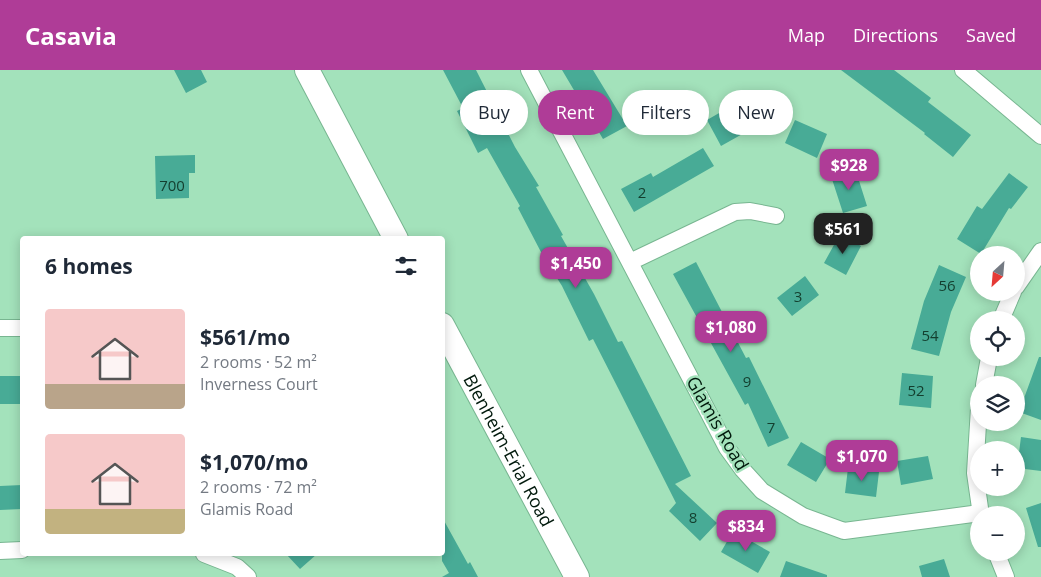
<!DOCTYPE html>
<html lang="en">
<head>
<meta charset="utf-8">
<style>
	:root { --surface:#fff; --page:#f2f2f3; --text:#1f2937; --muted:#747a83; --accent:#af3c97 }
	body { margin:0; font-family:"Open Sans",sans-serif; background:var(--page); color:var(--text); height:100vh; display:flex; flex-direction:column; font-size:19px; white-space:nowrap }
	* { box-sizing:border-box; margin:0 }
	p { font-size:16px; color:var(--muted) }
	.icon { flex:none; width:28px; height:28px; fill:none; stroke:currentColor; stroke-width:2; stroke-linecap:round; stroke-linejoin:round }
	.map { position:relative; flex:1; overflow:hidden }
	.panel { position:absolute; left:20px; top:166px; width:425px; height:320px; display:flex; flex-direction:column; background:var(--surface); border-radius:5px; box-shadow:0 2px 12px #0003 }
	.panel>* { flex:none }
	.hud { position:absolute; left:460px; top:20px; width:475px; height:45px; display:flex; gap:10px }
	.needle { width:32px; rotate:206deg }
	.controls { position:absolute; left:970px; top:176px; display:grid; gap:10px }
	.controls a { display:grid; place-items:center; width:55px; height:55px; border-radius:50%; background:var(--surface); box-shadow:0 2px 12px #0003; font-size:25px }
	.price { position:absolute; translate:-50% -42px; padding:0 11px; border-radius:10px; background:var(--accent); color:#fff; font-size:16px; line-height:32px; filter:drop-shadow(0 1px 2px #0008) }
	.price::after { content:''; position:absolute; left:50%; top:30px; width:15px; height:11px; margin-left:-8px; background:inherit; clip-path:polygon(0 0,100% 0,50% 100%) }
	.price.selected { background:#222; color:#fff }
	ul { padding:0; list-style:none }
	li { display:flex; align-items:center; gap:15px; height:125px; padding:0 25px }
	li span { display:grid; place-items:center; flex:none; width:140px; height:100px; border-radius:5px; color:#555 }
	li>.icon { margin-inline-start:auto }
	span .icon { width:60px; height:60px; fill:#fffc; stroke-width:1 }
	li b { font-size:21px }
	h2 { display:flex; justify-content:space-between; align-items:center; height:60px; padding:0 25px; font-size:21px }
	.tag { padding:0 18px; border-radius:22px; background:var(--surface); box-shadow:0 2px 12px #0003; font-size:18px; line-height:45px }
	.tag.selected { background:var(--accent); color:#fff }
	header { display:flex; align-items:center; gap:30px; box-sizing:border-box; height:70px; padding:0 25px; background:var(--accent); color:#fff }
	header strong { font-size:24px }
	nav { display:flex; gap:28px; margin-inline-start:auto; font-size:18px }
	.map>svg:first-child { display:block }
	.building { fill:#48ab96 }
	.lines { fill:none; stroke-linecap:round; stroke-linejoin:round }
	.minor-casing { stroke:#78b691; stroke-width:18 }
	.secondary-casing { stroke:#78b691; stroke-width:26 }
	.minor { stroke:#fff; stroke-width:16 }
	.secondary { stroke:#fff; stroke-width:24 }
	.labels { text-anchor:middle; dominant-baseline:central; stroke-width:5; stroke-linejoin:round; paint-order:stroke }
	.number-label { font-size:15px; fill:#133e2e }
	.street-label { font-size:18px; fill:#01190c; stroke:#a3e2bb }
</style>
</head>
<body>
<header>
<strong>Casavia</strong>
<nav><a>Map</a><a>Directions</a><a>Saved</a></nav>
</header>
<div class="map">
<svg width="1041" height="507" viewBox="0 0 1041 507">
	<rect width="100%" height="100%" fill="#a3e2bb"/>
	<path class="building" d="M 174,0 L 201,0 L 207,12 L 186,23 Z
		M 443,0 L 476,0 L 515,77 L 539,116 L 536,117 L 563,165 L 561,166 L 594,224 L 618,272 L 622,271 L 691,406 L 675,414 L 717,453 L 700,471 L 669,441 L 676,433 L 618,318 L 593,269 L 589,271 L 562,216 L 542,184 L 518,138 L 520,136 L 487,78 L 478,83 L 457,41 L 463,38 Z
		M 562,0 L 593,0 L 627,56 L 603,69 Z
		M 841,0 L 894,0 L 931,28 L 928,32 L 971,65 L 953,87 L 924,64 L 925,63 Z
		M 747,27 L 762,53 L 721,76 L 707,50 Z
		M 795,50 L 827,64 L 817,88 L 785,73 Z
		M 703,78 L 714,96 L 634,142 L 621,119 L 651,103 L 653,107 Z
		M 195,85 L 195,103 L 189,103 L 189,128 L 156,129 L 155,86 Z
		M 855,98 L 867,136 L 843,143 L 831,106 Z
		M 1009,103 L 1028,117 L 1011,139 L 1009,138 L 981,184 L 957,169 L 977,136 L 982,139 Z
		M 840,164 L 861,176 L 846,205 L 824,193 Z
		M 696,192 L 746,288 L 749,287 L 789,368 L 768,377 L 748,333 L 745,335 L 673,204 Z
		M 939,195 L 966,207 L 951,242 L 939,286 L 911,279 L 924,231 Z
		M 805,206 L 819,225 L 792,246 L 777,228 Z
		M 1039,287 L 1041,287 L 1041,350 L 1019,342 Z
		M 902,303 L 933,306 L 931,338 L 899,335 Z
		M 0,306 L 22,306 L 22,334 L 0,334 Z
		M 1021,367 L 1041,370 L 1041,401 L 1017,398 Z
		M 801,372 L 830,389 L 816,412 L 787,395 Z
		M 928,386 L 933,409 L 901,415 L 897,391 Z
		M 848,398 L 879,402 L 876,427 L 845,423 Z
		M 22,415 L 22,439 L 0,440 L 0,416 Z
		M 1041,433 L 1041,477 L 1038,477 L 1026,438 Z
		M 442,447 L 468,494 L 470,492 L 478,507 L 442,507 L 449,503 L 442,491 Z
		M 733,461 L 770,482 L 758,503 L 721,482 Z
		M 286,484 L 317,484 L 300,499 Z
		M 944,489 L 950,507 L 922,507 L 919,496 Z
		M 786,491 L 827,505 L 827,507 L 780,507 Z"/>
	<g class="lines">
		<defs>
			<path id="minor" d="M 529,0 L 727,378 L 743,400 L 762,421 L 803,446 L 844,461 L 980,443
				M 963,0 L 1041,66
				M 630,192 L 735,142 L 750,141 L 776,146
				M 1016,217 L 1041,181
				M 1001,250 L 1013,222
				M 0,258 L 22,258
				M 984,315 L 989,288
				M 979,338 L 975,403 L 981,445
				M 0,481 L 22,480
				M 996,482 L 1006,507
				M 204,484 L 237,497 L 248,507"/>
			<g id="secondary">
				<path d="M 307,0 L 396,169"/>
				<path id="s1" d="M 442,255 L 577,507"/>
			</g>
		</defs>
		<use href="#minor" class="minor-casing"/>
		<use href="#secondary" class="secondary-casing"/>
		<use href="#minor" class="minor"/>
		<use href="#secondary" class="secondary"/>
	</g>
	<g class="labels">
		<g class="number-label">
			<text x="172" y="115">700</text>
			<text x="642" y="122">2</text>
			<text x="947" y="215">56</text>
			<text x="798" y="226">3</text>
			<text x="930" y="265">54</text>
			<text x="747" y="311">9</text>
			<text x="916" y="320">52</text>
			<text x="771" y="357">7</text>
			<text x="693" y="447">8</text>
		</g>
		<g class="street-label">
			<text transform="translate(718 353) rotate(60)">Glamis Road</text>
			<text stroke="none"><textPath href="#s1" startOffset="142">Blenheim-Erial Road</textPath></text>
		</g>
	</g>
</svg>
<div class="controls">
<a><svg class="needle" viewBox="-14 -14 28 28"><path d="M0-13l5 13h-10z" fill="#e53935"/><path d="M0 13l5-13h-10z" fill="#747a83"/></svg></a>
<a><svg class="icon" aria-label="locate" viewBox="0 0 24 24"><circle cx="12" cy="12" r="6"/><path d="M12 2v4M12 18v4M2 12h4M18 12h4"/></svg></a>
<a><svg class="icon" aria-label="layers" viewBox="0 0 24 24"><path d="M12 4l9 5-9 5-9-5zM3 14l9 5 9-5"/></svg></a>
<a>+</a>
<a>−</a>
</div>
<b class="price" style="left:849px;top:121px">$928</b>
<b class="price selected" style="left:843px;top:185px">$561</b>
<b class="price" style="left:576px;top:219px">$1,450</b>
<b class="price" style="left:731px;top:283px">$1,080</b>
<b class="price" style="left:862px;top:412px">$1,070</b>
<b class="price" style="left:746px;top:482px">$834</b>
<div class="hud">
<a class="tag">Buy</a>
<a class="tag selected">Rent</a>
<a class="tag">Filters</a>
<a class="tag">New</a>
</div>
<section class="panel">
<h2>6 homes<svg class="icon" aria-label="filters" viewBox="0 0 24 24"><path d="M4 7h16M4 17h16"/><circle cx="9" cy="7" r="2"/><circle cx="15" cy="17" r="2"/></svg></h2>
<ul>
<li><span style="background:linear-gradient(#f6c9c9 75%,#b9a48a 0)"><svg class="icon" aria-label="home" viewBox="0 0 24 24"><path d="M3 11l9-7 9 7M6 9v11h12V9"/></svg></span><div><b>$561/mo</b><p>2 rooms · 52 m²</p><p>Inverness Court</p></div></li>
<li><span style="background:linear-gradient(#f6c9c9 75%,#c2b280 0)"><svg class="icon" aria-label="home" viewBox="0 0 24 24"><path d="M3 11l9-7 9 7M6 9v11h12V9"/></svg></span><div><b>$1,070/mo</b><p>2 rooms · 72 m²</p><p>Glamis Road</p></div></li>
</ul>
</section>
</div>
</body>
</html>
